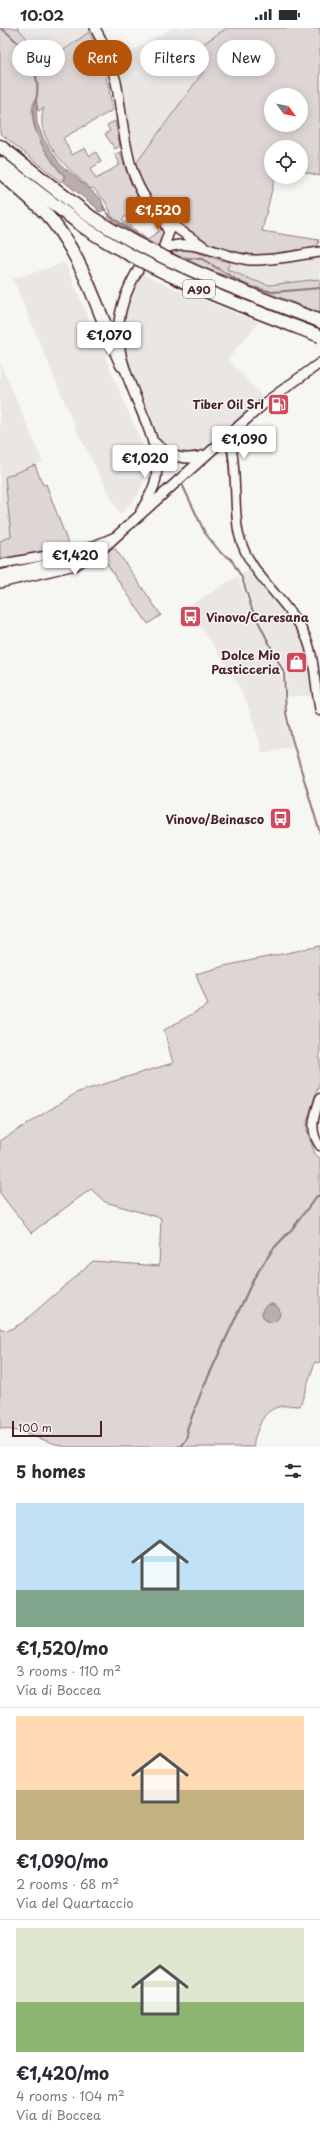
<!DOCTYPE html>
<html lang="en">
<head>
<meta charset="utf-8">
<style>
	:root { --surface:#fff; --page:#f7f7f7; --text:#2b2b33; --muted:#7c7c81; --line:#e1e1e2; --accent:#b45309 }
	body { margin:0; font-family:"Playpen Sans",sans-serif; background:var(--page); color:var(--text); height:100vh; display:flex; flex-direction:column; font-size:15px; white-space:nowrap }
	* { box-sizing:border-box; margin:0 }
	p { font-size:13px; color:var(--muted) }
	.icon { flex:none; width:22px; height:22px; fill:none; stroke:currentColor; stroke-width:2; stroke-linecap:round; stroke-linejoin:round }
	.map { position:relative; height:1419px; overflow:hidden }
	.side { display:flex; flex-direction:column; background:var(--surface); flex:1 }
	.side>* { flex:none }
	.banner { position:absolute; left:12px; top:12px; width:296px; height:36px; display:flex; gap:8px }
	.needle { width:26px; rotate:122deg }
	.buttons { position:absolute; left:264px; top:60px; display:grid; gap:8px }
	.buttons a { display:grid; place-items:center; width:44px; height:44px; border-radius:50%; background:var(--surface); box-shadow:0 2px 10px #0003; font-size:20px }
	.scale { position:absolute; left:12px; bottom:10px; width:90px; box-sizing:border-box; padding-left:4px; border:2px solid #4a1f2b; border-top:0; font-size:11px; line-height:14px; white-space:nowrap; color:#4a1f2b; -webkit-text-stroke:3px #f6f6f2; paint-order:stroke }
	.price { position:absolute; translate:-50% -34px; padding:0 9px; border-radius:4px; background:#fff; color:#222; font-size:13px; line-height:26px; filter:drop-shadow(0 1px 2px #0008) }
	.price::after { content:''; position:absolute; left:50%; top:24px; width:12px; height:9px; margin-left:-6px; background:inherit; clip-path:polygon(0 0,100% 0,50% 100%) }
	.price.on { background:var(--accent); color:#fff }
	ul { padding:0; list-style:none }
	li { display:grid; align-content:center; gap:8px; height:212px; padding:0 16px }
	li+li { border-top:1px solid var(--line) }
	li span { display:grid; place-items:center; height:124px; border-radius:0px; color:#555 }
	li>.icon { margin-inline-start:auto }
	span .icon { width:72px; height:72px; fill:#fffc; stroke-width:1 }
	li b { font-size:17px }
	h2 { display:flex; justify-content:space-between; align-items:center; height:48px; padding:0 16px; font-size:17px }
	.pill { padding:0 14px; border-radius:18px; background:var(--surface); box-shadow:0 2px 10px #0003; font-size:14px; line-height:36px }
	.pill.on { background:var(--accent); color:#fff }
	.status { display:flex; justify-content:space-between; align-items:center; height:28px; padding:0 20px; background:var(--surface); direction:ltr }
	.status svg { height:11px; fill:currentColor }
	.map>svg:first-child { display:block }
	.built { fill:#e9e6e3 }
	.green { fill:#ddd6d5; stroke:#947a80; fill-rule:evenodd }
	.water { fill:#bbadae; stroke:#8e747a }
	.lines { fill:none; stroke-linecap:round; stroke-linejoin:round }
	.stream { stroke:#8e747a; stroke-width:2 }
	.tertiary-casing { stroke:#4a1f2b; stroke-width:11 }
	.secondary-casing { stroke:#4a1f2b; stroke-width:12 }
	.motorway-casing { stroke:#4a1f2b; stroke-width:15 }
	.tertiary { stroke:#f6f6f2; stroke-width:8 }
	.secondary { stroke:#f6f6f2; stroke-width:9 }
	.motorway { stroke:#f6f6f2; stroke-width:12 }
	.motorway-bridge-casing { stroke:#4a1f2b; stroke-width:15; stroke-linecap:butt }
	.motorway-bridge { stroke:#f6f6f2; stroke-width:12 }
	.labels { text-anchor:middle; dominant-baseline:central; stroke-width:3; stroke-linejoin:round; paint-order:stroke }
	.shield { fill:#f6f6f2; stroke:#7e6067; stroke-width:1 }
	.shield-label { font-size:11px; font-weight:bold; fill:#4a1f2b }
	.poi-label { font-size:12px; font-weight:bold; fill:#4a1f2b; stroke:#f6f6f2; text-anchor:end }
</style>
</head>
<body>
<div class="status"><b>10:02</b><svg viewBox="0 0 49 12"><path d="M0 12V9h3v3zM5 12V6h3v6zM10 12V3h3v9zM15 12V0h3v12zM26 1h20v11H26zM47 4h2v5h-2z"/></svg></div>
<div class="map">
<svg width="320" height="1419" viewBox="0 0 320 1419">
	<rect width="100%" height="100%" fill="#f6f6f2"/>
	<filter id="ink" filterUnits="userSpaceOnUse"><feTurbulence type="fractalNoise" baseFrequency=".025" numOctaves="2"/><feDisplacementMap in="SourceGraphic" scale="8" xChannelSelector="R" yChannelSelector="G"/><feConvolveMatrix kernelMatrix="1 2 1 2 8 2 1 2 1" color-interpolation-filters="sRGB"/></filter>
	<g filter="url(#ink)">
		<path class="built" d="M 11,0 L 90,0 L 90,3 L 57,26 L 45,23 L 36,26 Z
			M 173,0 L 227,0 L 195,21 L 206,40 L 135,137 L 116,32 Z
			M 320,229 L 320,251 L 309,253 L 269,256 L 252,252 L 227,241 L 231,233 L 267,237 Z
			M 65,235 L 145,423 L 144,452 L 138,467 L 120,487 L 76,401 L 13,251 Z
			M 140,245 L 175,261 L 259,294 L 228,331 L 264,371 L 199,426 L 181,426 L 168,422 L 157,411 L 128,333 L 123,308 L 126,279 Z
			M 0,334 L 43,434 L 5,449 L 11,509 L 0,513 Z
			M 250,541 L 283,578 L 305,616 L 313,668 L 287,668 L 287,649 L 283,638 L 254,580 L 242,546 Z
			M 238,548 L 248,575 L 268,612 L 282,649 L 285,692 L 292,718 L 263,725 L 249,680 L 233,647 L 188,579 Z"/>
		<path class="green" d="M 0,0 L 18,0 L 41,27 L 51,18 L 54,22 L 57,20 L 64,22 L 89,4 C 104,28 107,54 113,82 L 63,110 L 72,127 L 85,120 L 90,128 L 96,124 L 101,134 L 90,141 L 96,151 L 119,137 L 119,134 L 115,126 L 120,124 L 124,137 L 137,166 L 134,174 L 138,177 L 122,192 L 148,212 L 161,201 L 164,201 L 166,203 L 163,213 L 158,219 L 108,190 L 111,185 L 105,173 L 93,160 L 91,161 C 71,144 32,110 44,80 L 38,83 L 36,70 C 22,93 50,132 64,149 L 61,154 L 0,105 Z
			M 227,0 L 320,0 L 320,148 L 301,143 L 301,119 L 271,119 L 271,149 L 275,149 L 262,203 L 319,212 L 317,219 C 263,228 243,234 192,207 C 179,200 165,192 155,181 C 145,170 139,153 132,141 L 206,40 L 195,21 ZM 271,67 L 301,67 L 301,97 L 271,97 Z
			M 115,93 L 120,118 L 115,121 L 105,106 L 110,103 L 107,97 Z
			M 179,220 C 197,222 212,232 230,234 L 227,241 L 252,252 L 269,257 L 320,251 L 320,285 L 205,240 L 170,224 Z
			M 35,437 L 43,457 L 46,456 L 69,518 L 63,522 L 0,534 L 0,513 L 11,508 L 5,449 Z
			M 114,519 L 161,587 L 148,596 L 105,533 L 105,526 Z
			M 320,918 L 320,1053 L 307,1094 L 307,1102 L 315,1126 L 320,1130 L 320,1335 L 315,1334 L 300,1378 C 277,1376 264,1380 257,1404 C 255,1409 253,1414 254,1419 L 65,1419 L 17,1403 L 0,1400 L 0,1300 L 7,1303 L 22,1295 L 93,1233 L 159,1238 L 161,1190 L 105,1174 L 91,1161 L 31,1205 L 0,1165 L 0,1113 L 78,1064 L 173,1035 L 164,1002 L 208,977 L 196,946 L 224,938 Z"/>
		<path class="water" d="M 36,71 L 37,95 L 44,112 L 60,136 L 101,171 L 105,182 L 99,184 L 97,182 L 97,180 L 63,153 L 65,148 C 47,128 26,100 36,71 Z
			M262 1285a9 9 0 1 1 18 0a9 9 0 1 1-18 0Z"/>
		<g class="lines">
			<path class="stream" d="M 1,0 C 23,16 43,44 36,72
				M 103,179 L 110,188 L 151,216
				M 176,229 L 202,231 L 247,258 L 273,264 L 320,260
				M 181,454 L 205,505 L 221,525 L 231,531 L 242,550 L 252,581 L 284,645 L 286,685 L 292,711 L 320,805
				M 176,1419 L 182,1418 L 188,1409 L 187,1401 L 203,1360 L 254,1250 L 273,1221 L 293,1200 L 316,1169 L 320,1167"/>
			<defs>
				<path id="tertiary" d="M 227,409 C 238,420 233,486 239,507 C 249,546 284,569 303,603 C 316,626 314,658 320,683
					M 0,536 L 88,520 L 114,509
					M 320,1070 C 315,1086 308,1102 320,1118"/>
				<path id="secondary" d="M 95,0 C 105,17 111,35 116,54 C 125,98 123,153 159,186 C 172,199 191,209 206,220
					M 162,191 L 169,204 L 163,221
					M 163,221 C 194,208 219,229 250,232 C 273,233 297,227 320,224
					M 138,242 C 102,303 122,335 146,394 C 153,412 159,430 156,450 C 154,462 147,473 141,483
					M 154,414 C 169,429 185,434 206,427
					M 0,547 L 89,527
					M 0,555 L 75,537 L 101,522 L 241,396 L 266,374 L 320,335"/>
				<path id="motorway" d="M 0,118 L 91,189
					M 0,135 L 85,200
					M 0,144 C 18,161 38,175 53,194 C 86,236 100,290 122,337"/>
			</defs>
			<use href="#tertiary" class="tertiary-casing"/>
			<use href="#secondary" class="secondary-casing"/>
			<use href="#motorway" class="motorway-casing"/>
			<use href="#tertiary" class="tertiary"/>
			<use href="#secondary" class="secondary"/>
			<use href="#motorway" class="motorway"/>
			<defs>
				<path id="motorway-bridge" d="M 91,189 C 163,235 241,263 320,293
					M 85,200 C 158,248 239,277 320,308"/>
			</defs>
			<use href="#motorway-bridge" class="motorway-bridge-casing"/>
			<use href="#motorway-bridge" class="motorway-bridge"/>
		</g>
	</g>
	<defs>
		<symbol id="fuel-square" viewBox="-11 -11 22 22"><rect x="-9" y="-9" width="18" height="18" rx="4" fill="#d1495b" stroke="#f6f6f2"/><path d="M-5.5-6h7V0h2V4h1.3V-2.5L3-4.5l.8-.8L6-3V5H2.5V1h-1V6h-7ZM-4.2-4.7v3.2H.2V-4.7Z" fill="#fff"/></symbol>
		<symbol id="bus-square" viewBox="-11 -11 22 22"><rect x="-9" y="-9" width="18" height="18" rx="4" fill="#d1495b" stroke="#f6f6f2"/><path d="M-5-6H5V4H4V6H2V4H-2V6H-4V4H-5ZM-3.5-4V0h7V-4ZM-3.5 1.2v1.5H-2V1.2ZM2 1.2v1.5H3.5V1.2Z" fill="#fff"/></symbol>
		<symbol id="shop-square" viewBox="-11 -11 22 22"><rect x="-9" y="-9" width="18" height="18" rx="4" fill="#d1495b" stroke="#f6f6f2"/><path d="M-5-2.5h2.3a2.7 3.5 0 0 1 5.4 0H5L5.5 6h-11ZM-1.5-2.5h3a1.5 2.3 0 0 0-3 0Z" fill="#fff"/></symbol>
	</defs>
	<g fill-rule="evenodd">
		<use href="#fuel-square" x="266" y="364" width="25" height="25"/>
		<use href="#bus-square" x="178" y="576" width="25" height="25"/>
		<use href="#shop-square" x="284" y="622" width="25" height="25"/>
		<use href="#bus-square" x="268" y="778" width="25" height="25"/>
	</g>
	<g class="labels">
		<rect class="shield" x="183" y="252" width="32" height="18" rx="3"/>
		<g class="shield-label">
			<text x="199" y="261">A90</text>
		</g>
		<g class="poi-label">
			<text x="264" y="376">Tiber Oil Srl</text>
			<text x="206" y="589" text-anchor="start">Vinovo/Caresana</text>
			<text x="280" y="627">Dolce Mio<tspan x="280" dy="14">Pasticceria</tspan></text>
			<text x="264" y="791">Vinovo/Beinasco</text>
		</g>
	</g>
</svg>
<div class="buttons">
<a><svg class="needle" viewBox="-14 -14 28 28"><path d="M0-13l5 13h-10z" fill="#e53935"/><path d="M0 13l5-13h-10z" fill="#7c7c81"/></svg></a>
<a><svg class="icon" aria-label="locate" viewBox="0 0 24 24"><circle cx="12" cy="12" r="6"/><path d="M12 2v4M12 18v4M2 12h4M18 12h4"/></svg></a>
</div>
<div class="scale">100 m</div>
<b class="price on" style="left:158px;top:203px">€1,520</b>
<b class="price" style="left:109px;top:328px">€1,070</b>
<b class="price" style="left:244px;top:432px">€1,090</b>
<b class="price" style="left:145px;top:451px">€1,020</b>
<b class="price" style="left:75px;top:548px">€1,420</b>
<div class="banner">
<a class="pill">Buy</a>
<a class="pill on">Rent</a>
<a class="pill">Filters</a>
<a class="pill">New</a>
</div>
</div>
<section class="side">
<h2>5 homes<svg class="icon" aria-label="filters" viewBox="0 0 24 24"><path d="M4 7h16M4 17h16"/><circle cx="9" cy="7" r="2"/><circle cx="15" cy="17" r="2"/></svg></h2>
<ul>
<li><span style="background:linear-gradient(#bfe0f5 70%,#7fa58c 0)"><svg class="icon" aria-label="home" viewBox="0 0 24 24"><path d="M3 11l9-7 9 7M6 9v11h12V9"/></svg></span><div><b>€1,520/mo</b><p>3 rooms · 110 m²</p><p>Via di Boccea</p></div></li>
<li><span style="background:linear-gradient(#ffd9b3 60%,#c2b280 0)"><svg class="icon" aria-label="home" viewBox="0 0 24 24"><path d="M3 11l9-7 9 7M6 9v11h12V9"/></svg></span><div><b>€1,090/mo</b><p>2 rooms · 68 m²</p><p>Via del Quartaccio</p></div></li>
<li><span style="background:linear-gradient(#dfe7d0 60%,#8fb573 0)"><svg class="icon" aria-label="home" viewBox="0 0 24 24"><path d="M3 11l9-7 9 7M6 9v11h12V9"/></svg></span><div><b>€1,420/mo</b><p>4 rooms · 104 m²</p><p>Via di Boccea</p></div></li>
</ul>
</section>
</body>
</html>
